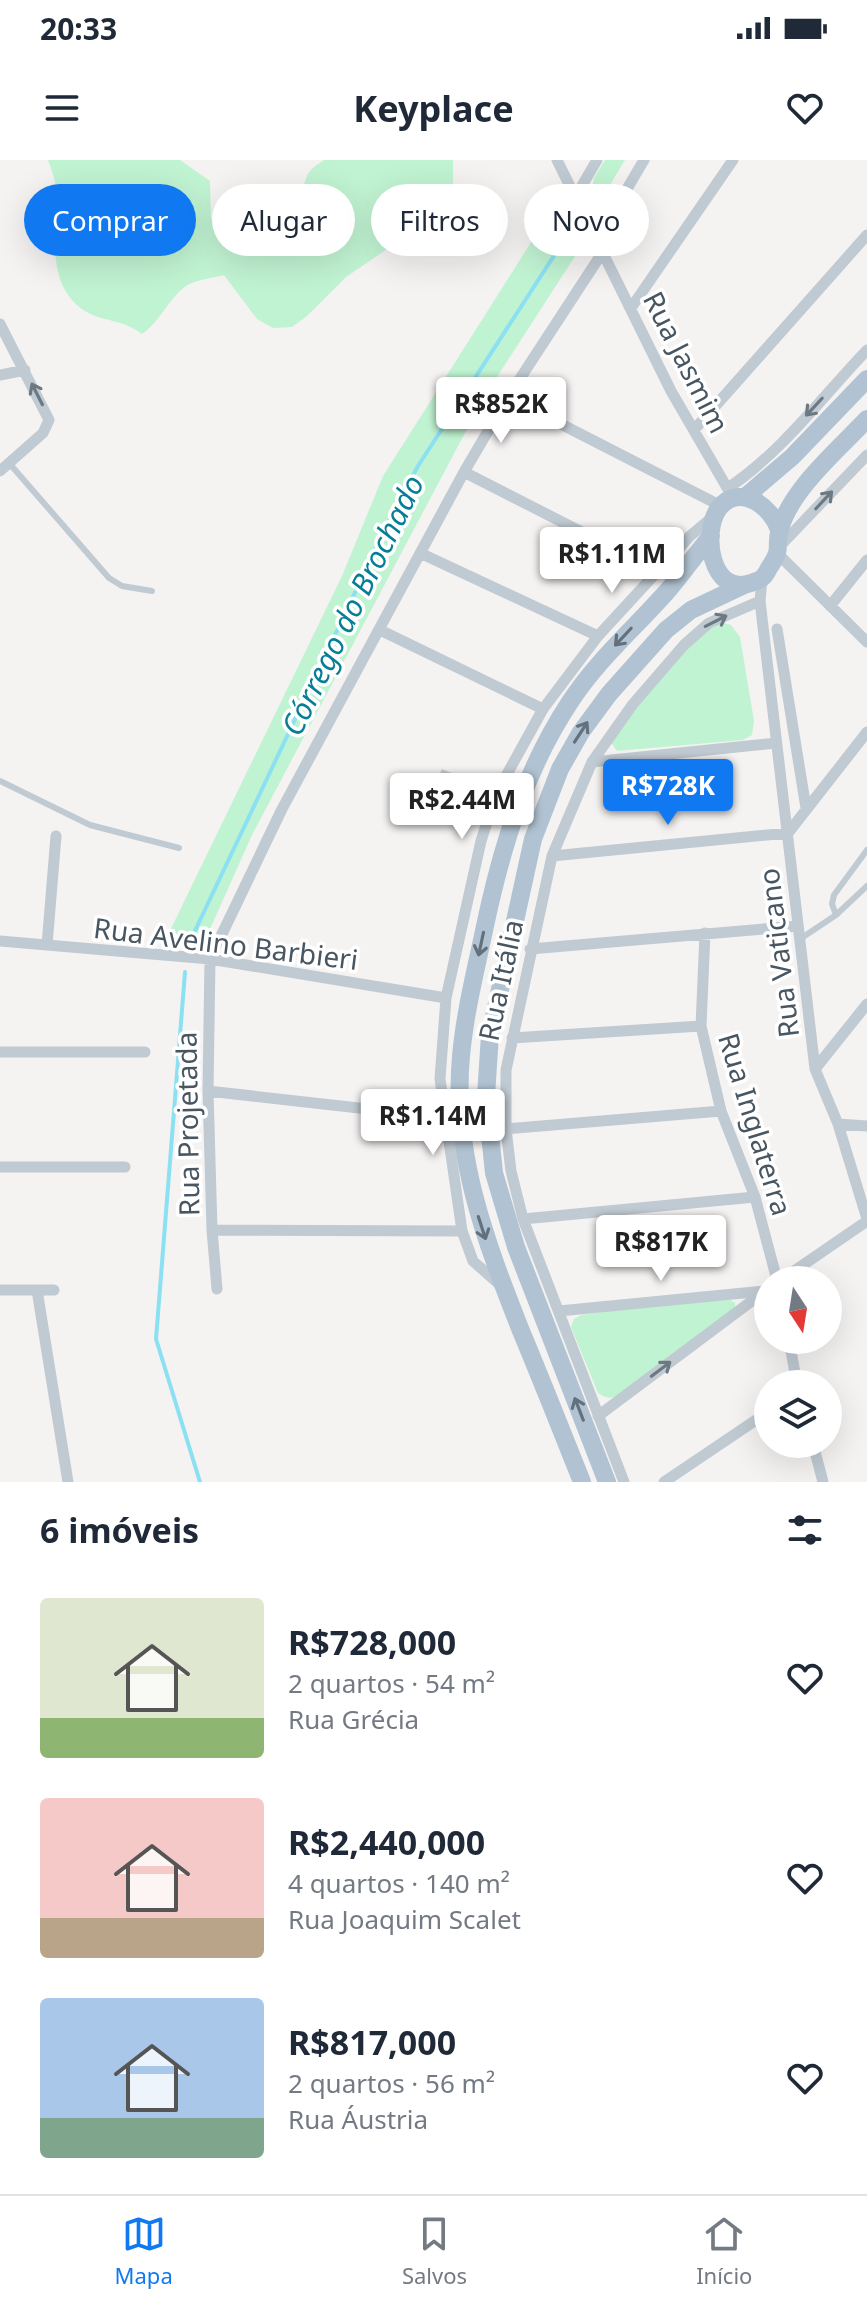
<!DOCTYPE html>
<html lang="pt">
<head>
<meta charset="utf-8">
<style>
	:root { --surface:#fff; --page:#f6f6f7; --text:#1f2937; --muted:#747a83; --line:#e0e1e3; --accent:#1079f1 }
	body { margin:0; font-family:"Noto Sans",sans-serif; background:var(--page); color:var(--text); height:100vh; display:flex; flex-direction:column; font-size:30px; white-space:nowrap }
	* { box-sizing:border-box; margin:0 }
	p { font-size:26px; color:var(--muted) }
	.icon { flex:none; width:44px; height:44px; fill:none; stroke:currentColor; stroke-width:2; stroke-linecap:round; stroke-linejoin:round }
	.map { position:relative; height:1322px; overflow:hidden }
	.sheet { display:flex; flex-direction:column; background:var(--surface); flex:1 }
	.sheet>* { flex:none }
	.hud { position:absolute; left:24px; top:24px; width:820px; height:72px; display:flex; gap:16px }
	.needle { width:52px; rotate:168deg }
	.controls { position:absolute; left:754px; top:1106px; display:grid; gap:16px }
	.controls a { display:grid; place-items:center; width:88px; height:88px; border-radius:50%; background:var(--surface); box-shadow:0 8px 32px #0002; font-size:40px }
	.price { position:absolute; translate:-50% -68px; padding:0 18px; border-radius:8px; background:#fff; color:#222; font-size:26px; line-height:52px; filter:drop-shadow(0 2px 4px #0008) }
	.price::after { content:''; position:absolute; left:50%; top:48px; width:24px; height:18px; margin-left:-12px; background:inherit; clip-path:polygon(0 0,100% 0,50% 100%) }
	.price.active { background:var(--accent); color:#fff }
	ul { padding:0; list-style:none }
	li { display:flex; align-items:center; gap:24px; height:200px; padding:0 40px }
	li span { display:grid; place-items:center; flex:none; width:224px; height:160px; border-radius:8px; color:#555 }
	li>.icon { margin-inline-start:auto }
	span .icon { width:96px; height:96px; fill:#fffc; stroke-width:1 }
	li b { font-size:34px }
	h2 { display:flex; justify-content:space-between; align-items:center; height:96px; padding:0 40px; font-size:34px }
	.tag { padding:0 28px; border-radius:36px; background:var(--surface); box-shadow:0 8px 32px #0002; font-size:28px; line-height:72px }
	.tag.active { background:var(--accent); color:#fff }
	.status { display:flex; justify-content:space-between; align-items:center; height:56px; padding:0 40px; background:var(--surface); direction:ltr }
	.status svg { height:22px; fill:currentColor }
	header { display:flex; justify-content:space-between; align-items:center; height:104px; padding:0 40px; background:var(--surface); font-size:36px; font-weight:700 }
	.menu { display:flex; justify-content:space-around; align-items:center; height:112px; border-top:2px solid var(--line); background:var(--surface); font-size:22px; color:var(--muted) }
	.menu a { display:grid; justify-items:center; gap:4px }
	.menu .active { color:var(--accent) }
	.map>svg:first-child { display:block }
	.green { fill:#c0f3d2 }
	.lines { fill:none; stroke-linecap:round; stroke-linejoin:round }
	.stream { stroke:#8be0f2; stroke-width:4 }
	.building { fill:#cccfd5; filter:url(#shadow) }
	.lane { stroke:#c0cad2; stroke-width:6 }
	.street { stroke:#c0cad2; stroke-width:11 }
	.primary { stroke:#b1c3d2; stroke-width:18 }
	.oneway { stroke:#6c7983 }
	.oneway2 { stroke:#62717d }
	.labels { text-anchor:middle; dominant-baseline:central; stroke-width:7; stroke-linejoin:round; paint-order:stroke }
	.street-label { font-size:28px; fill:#485661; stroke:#fff }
	.water-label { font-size:30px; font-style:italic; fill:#077e97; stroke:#fff }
</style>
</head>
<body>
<div class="status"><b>20:33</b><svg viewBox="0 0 49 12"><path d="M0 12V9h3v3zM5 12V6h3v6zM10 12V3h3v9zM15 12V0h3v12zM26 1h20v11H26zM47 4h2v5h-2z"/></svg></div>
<header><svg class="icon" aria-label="menu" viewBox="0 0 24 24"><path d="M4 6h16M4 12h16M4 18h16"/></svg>Keyplace<svg class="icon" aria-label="heart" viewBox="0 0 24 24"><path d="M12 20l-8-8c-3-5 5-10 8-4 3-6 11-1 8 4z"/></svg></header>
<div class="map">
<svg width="867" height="1322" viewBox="0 0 867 1322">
	<defs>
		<filter id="shadow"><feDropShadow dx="6" dy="6" stdDeviation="0" flood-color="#0004"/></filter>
	</defs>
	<rect width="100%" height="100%" fill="#f5f2f2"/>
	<path class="green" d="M 48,0 L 180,0 L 210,21 L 211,59 C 236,65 284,62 299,35 C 310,15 302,14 324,0 L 453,0 L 453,26 L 450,44 L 438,58 L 405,77 L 346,117 L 307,156 L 292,167 L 273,168 L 257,159 L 224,115 C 213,118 194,120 186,126 C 168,139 160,162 142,174 C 123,159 103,162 85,151 C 44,125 57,70 56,30 C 56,20 51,9 48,0 Z
		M 605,0 L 625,0 L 605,33 L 591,32 L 594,18 Z
		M 554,46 L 581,87 L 484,237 L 252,675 L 202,787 L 164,783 L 342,416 L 383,316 Z
		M 721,462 L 731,465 L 740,477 L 754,561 L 752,575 L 743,580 L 617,591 L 611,583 L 615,576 C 644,540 680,482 721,462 Z
		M 715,1137 L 727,1138 L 735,1143 L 735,1149 L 621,1234 C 611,1239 607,1239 598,1233 L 571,1167 L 574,1159 L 581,1155 Z"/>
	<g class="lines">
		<path class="stream" d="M 193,775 L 395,348 L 418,306 L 559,88
			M 185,812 L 156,1179 L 200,1322"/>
	</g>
	<path class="building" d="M 442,609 L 468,620 L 454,654 L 427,642 Z"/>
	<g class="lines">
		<path class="lane" d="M 9,303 L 109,418 L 122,426 L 152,431
			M 0,621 L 90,665 L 179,688
			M 836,755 L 867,726
			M 800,779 L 836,755 L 832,744 L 834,735 L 867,690"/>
		<path class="street" d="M 557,0 L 671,231 L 733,338
			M 576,36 L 597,0
			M 598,78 L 644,0
			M 631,148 L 733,0
			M 0,164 L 49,260 L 43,273 L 0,311
			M 0,215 L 25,210
			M 508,237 L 721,346
			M 694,270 L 867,75
			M 464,312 L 658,411
			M 728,328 C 782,292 822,237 867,190
			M 780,386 L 867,295
			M 420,393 L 598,476
			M 779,395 L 867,482
			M 762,419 L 760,441 L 815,909 L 838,964 L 867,1059
			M 830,446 L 867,400
			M 777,469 L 806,648
			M 380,470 L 543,549
			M 592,602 L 776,583
			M 552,696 L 788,673 L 867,572
			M 705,773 L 701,866 L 721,951 L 755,1037 L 777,1120
			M 0,781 L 210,799 L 446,838
			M 47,785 L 56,676
			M 530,789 L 798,766
			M 512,878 L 701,866
			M 0,892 L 145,892
			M 815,909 L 867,844
			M 208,931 L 421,955 L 443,952
			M 838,964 L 867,966
			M 506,969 L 721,951
			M 0,1007 L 125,1007
			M 523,1059 L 755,1037
			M 212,1070 L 462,1071
			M 781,1120 L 867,1061
			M 500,1125 L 473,1101 L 462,1071 L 440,919 L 446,838 L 481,681 L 496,634 L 543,549 L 598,476 L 690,376 L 715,355
			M 217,1129 L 212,1070 L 208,931 L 210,799 L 282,649 L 464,312 L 508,237 L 604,90
			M 0,1130 L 54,1130
			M 37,1130 L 68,1322
			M 559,1151 L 765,1131
			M 789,1180 L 797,1224
			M 598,1256 L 768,1129
			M 813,1284 L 823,1322
			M 624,1322 L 523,1059 L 511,1011 L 506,969 L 506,910 L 552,696 L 592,602 L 633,544 L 684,485 L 709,463 L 760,441
			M 664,1322 L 768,1252"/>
		<path class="primary" d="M 745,337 L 792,297 L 867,219
			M 779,370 C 772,347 740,322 719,348 C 701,372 711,437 751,423 C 755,421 759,421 762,418 C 765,416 767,412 769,408 C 784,386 774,388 780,369 C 791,329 839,289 867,259
			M 582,1322 C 562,1272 542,1221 521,1171 C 486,1082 452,994 461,896 C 465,852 476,809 485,766 C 502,686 525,610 570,542 C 598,499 637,466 670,428 C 684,411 697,393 711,376
			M 607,1322 L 516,1087 L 494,1013 L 486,936 L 490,875 L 533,679 L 560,609 L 581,572 L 609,534 L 666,470 L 691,450 L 744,425"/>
	</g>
	<defs><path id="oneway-shaft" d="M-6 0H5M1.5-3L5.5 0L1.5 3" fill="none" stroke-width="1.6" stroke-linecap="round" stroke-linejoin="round" transform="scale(2)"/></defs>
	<g class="oneway">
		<use href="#oneway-shaft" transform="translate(37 234) rotate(-117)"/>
		<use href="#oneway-shaft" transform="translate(814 247) rotate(133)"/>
		<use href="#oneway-shaft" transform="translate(824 340) rotate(-47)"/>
		<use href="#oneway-shaft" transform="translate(716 461) rotate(-27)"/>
		<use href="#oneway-shaft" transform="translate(661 1209) rotate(-37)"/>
	</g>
	<g class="oneway2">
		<use href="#oneway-shaft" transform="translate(623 477) rotate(133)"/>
		<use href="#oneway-shaft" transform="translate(581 572) rotate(-57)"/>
		<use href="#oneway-shaft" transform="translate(481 784) rotate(102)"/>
		<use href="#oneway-shaft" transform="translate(482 1068) rotate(72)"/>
		<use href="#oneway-shaft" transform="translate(579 1249) rotate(-111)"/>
	</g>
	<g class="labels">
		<g class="street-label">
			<text transform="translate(687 202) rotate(63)">Rua Jasmim</text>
			<text transform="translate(226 783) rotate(7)">Rua Avelino Barbieri</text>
			<text transform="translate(778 793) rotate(-97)">Rua Vaticano</text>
			<text transform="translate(500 820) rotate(-78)">Rua Itália</text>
			<text transform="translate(187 964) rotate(-91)">Rua Projetada</text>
			<text transform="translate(756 964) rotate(73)">Rua Inglaterra</text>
		</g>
		<g class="water-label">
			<text transform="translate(352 445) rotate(-64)">Córrego do Brochado</text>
		</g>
	</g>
</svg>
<div class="controls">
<a><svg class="needle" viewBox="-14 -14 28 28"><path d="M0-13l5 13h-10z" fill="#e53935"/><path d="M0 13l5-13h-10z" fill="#747a83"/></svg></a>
<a><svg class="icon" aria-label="layers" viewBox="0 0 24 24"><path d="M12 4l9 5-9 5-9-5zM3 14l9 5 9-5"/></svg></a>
</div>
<b class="price" style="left:501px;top:285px">R$852K</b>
<b class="price" style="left:612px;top:435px">R$1.11M</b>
<b class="price active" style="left:668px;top:667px">R$728K</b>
<b class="price" style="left:462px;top:681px">R$2.44M</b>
<b class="price" style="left:433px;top:997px">R$1.14M</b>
<b class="price" style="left:661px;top:1123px">R$817K</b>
<div class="hud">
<a class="tag active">Comprar</a>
<a class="tag">Alugar</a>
<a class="tag">Filtros</a>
<a class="tag">Novo</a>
</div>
</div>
<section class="sheet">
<h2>6 imóveis<svg class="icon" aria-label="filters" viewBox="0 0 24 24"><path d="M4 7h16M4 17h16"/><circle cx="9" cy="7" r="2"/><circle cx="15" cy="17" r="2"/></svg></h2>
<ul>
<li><span style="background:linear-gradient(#dfe7d0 75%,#8fb573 0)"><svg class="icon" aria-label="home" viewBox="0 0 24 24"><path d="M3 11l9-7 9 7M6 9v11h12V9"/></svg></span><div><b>R$728,000</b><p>2 quartos · 54 m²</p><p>Rua Grécia</p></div><svg class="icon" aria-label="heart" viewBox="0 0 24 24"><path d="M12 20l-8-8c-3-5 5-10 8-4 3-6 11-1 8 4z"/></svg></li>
<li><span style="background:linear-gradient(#f6c9c9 75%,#b9a48a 0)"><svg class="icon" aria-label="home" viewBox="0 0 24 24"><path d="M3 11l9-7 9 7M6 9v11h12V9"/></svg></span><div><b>R$2,440,000</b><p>4 quartos · 140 m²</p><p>Rua Joaquim Scalet</p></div><svg class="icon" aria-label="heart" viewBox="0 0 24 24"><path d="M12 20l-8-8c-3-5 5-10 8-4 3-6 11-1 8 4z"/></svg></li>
<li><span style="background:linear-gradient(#a9c7e8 75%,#7fa58c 0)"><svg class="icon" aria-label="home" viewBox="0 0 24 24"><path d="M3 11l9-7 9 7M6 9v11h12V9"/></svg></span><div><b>R$817,000</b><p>2 quartos · 56 m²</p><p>Rua Áustria</p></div><svg class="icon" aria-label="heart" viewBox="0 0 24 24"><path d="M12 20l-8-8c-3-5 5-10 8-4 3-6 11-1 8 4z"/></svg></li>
</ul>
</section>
<nav class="menu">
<a class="active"><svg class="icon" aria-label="map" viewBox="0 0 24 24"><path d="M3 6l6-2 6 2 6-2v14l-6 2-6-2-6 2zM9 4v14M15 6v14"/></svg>Mapa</a>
<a><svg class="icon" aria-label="saved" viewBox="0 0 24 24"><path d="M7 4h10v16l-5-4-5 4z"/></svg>Salvos</a>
<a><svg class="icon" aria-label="home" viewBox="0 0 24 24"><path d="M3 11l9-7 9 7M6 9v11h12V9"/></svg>Início</a>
</nav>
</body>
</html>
